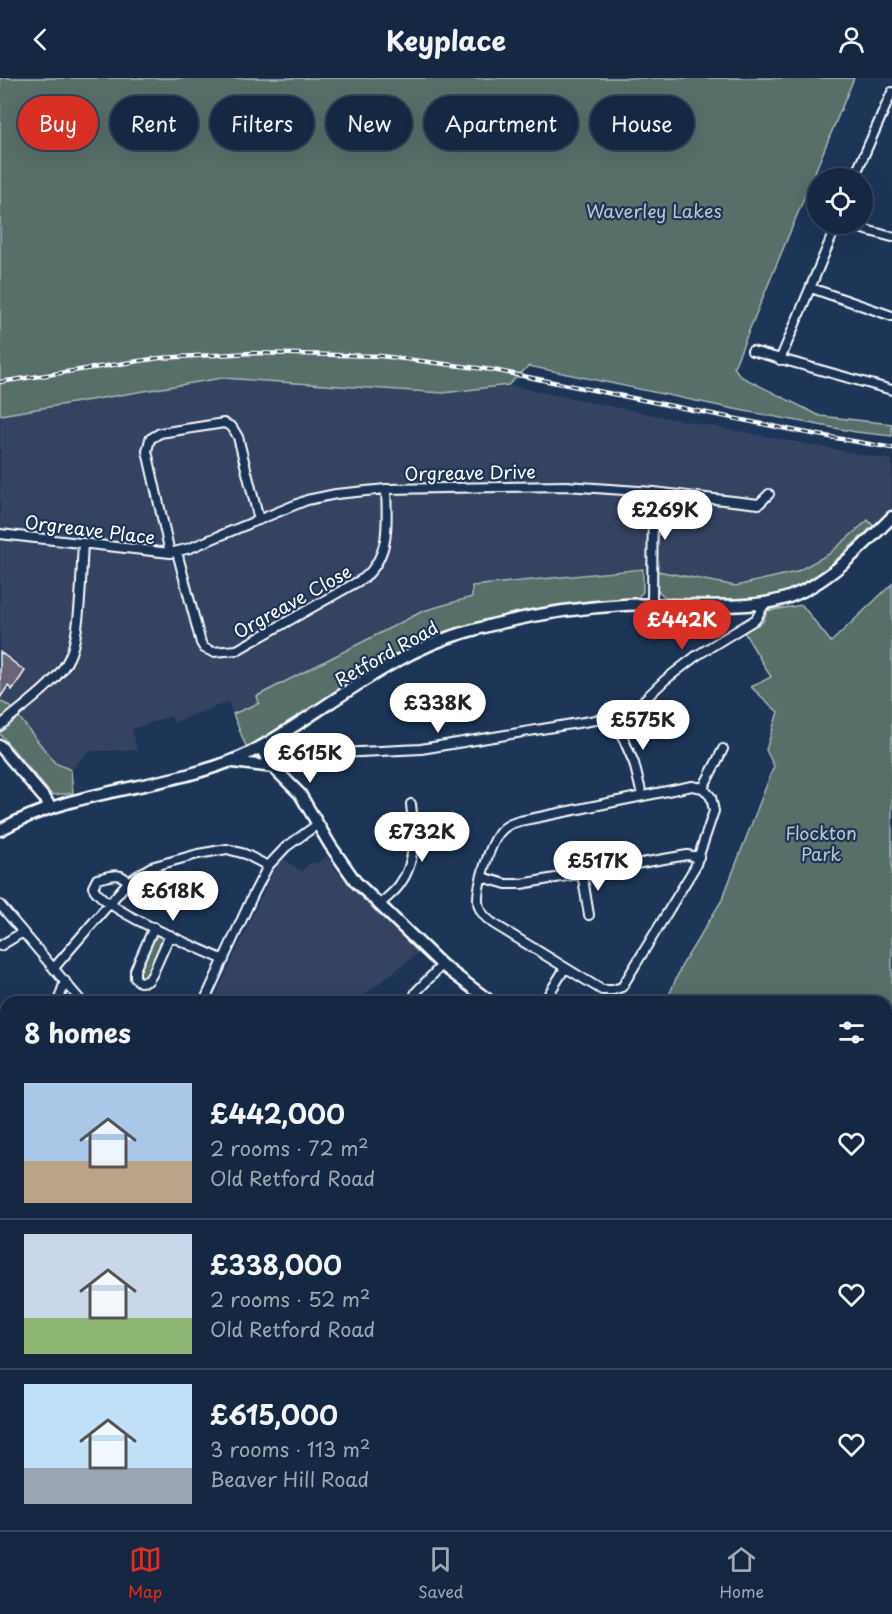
<!DOCTYPE html>
<html lang="en">
<head>
<meta charset="utf-8">
<style>
	:root { --surface:#162841; --page:#1f3048; --text:#f1f3f6; --muted:#9ea6b1; --line:#35445a; --accent:#d93025 }
	body { margin:0; font-family:"Playpen Sans",sans-serif; background:var(--page); color:var(--text); height:100vh; display:flex; flex-direction:column; font-size:22px; white-space:nowrap }
	* { box-sizing:border-box; margin:0 }
	p { font-size:20px; color:var(--muted) }
	.icon { flex:none; width:33px; height:33px; fill:none; stroke:currentColor; stroke-width:2; stroke-linecap:round; stroke-linejoin:round }
	.map { position:relative; flex:1; overflow:hidden }
	.drawer { position:absolute; left:0px; top:918px; width:892px; height:534px; display:flex; flex-direction:column; background:var(--surface); border-radius:18px 18px 0 0; box-shadow:0 6px 24px #0002,0 0 0 2px var(--line) }
	.drawer>* { flex:none }
	.guide { position:absolute; left:18px; top:18px; width:856px; height:54px; display:flex; gap:12px }
	.fabs { position:absolute; left:807px; top:90px; display:grid; gap:12px }
	.fabs a { display:grid; place-items:center; width:66px; height:66px; border-radius:50%; background:var(--surface); box-shadow:0 6px 24px #0002,0 0 0 2px var(--line); font-size:30px }
	.price { position:absolute; translate:-50% -51px; padding:0 14px; border-radius:21px; background:#fff; color:#222; font-size:20px; line-height:39px; filter:drop-shadow(0 2px 3px #0008) }
	.price::after { content:''; position:absolute; left:50%; top:36px; width:18px; height:14px; margin-left:-9px; background:inherit; clip-path:polygon(0 0,100% 0,50% 100%) }
	.price.on { background:var(--accent); color:#fff }
	ul { padding:0; list-style:none }
	li { display:flex; align-items:center; gap:18px; height:150px; padding:0 24px }
	li+li { border-top:2px solid var(--line) }
	li span { display:grid; place-items:center; flex:none; width:168px; height:120px; border-radius:0px; color:#555 }
	li>.icon { margin-inline-start:auto }
	span .icon { width:72px; height:72px; fill:#fffc; stroke-width:1 }
	li b { font-size:26px }
	h2 { display:flex; justify-content:space-between; align-items:center; height:72px; padding:0 24px; font-size:26px }
	.chip { padding:0 21px; border-radius:27px; background:var(--surface); box-shadow:0 6px 24px #0002,0 0 0 2px var(--line); font-size:21px; line-height:54px }
	.chip.on { background:var(--accent); color:#fff }
	header { display:flex; justify-content:space-between; align-items:center; height:78px; padding:0 24px; background:var(--surface); font-size:27px; font-weight:700 }
	.menu { display:flex; justify-content:space-around; align-items:center; height:84px; border-top:2px solid var(--line); background:var(--surface); font-size:16px; color:var(--muted) }
	.menu a { display:grid; justify-items:center; gap:3px }
	.menu .on { color:var(--accent) }
	.map>svg:first-child { display:block }
	.built { fill:#344360 }
	.green { fill:#586e69; stroke:#acb6b4; stroke-width:1.5 }
	.lines { fill:none; stroke-linecap:round; stroke-linejoin:round }
	.stream { stroke:#8fa9b8; stroke-width:2 }
	.building { fill:#696575; stroke:#fff; stroke-width:1.5 }
	.street-casing { stroke:#fff; stroke-width:12 }
	.secondary-casing { stroke:#fff; stroke-width:15 }
	.street { stroke:#1d3557; stroke-width:8 }
	.secondary { stroke:#1d3557; stroke-width:10 }
	.rail-casing { stroke:#fff; stroke-width:4.5 }
	.rail { stroke:#1d3557; stroke-width:2; stroke-dasharray:7; stroke-linecap:butt }
	.labels { text-anchor:middle; dominant-baseline:central; stroke-width:4.5; stroke-linejoin:round; paint-order:stroke }
	.park-label { font-size:18px; fill:#bcc5c3; stroke:#1d3557 }
	.street-label { font-size:18px; fill:#fff; stroke:#1d3557 }
</style>
</head>
<body>
<header><svg class="icon" aria-label="back" viewBox="0 0 24 24"><path d="M15 5l-7 7 7 7"/></svg>Keyplace<svg class="icon" aria-label="person" viewBox="0 0 24 24"><circle cx="12" cy="8" r="4"/><path d="M4 21q1-7 8-7t8 7"/></svg></header>
<div class="map">
<svg width="892" height="1452" viewBox="0 0 892 1452">
	<rect width="100%" height="100%" fill="#1d3557"/>
	<filter id="ink" filterUnits="userSpaceOnUse"><feTurbulence type="fractalNoise" baseFrequency=".0167" numOctaves="2"/><feDisplacementMap in="SourceGraphic" scale="12" xChannelSelector="R" yChannelSelector="G"/><feConvolveMatrix kernelMatrix="1 2 1 2 8 2 1 2 1" color-interpolation-filters="sRGB"/></filter>
	<g filter="url(#ink)">
		<path class="built" d="M 222,300 L 443,315 L 508,307 L 659,338 L 892,382 L 892,431 L 873,448 L 867,443 L 829,476 L 796,494 L 736,508 L 640,490 L 473,508 L 472,519 L 423,533 L 257,617 L 259,625 L 233,636 L 228,624 L 173,645 L 171,638 L 132,651 L 137,672 L 88,673 L 71,692 L 55,685 L 11,629 L 0,623 L 0,337 Z
			M 327,778 L 339,795 L 367,826 L 422,872 L 355,924 L 213,924 L 274,791 L 282,780 L 302,793 L 310,785 L 317,785 Z"/>
		<path class="green" d="M 0,0 L 854,0 L 734,289 L 740,298 L 820,338 L 892,346 L 892,358 L 856,354 L 739,332 L 529,288 L 508,307 L 443,315 L 222,300 L 0,337 Z
			M 868,442 L 873,448 C 853,465 835,485 814,500 C 773,529 714,519 666,520 L 657,512 L 657,493 L 736,508 L 796,494 L 829,476 Z
			M 643,491 L 643,514 L 637,520 L 537,531 L 443,554 L 410,570 L 247,671 L 233,636 L 259,625 L 257,618 L 423,533 L 472,519 L 472,508 Z
			M 892,506 L 892,1085 L 887,1087 L 886,924 L 666,924 L 682,887 L 722,822 L 774,688 L 766,672 L 778,634 L 751,609 L 771,599 L 744,554 L 763,544 L 767,533 L 802,527 L 831,564 Z
			M 0,623 L 11,629 L 55,685 L 71,692 L 73,715 L 52,717 L 0,656 Z
			M 157,854 L 166,860 L 147,899 L 140,899 L 138,890 L 154,855 Z
			M 892,1098 L 892,1263 L 887,1278 L 886,1100 Z
			M 0,1247 L 6,1247 L 6,1432 L 0,1427 Z
			M 18,1446 L 130,1446 L 135,1452 L 23,1452 Z
			M 646,1446 L 813,1446 L 810,1452 L 646,1452 Z"/>
		<g class="lines">
			<path class="stream" d="M 886,1146 L 892,1124
				M 703,1446 L 705,1452"/>
		</g>
		<path class="building" d="M 0,574 L 25,593 L 12,612 L 8,608 L 0,620 Z"/>
		<g class="lines">
			<defs>
				<path id="street" d="M 854,100 L 892,14
					M 844,146 L 892,159
					M 811,210 L 892,238
					M 752,273 L 892,312
					M 780,282 L 837,146
					M 0,456 L 170,475 L 190,470 L 307,422 L 336,416 L 386,411 L 566,408 L 653,414 L 759,426 L 769,416
					M 177,474 L 201,565 L 204,570 L 213,574 L 237,572 L 364,500 C 391,477 387,444 386,411
					M 170,475 L 147,373 L 150,361 L 160,355 L 224,345 L 232,349 L 238,359 L 259,442
					M 652,526 L 653,414
					M 614,639 L 634,685 L 642,717
					M 0,648 C 20,630 58,605 69,580 C 81,556 81,494 83,465
					M 273,689 L 281,682 L 299,677 L 421,671 L 614,639 L 641,625 L 665,602 L 696,578 L 756,541 L 765,525
					M 692,708 L 703,710 L 711,719 L 714,733 L 695,789 L 622,909 L 613,912 L 602,912 L 494,846 C 488,842 482,837 479,829 C 474,814 490,766 500,754 C 506,747 512,745 520,743 Z
					M 703,710 L 723,671
					M 582,795 L 589,837
					M 482,799 L 506,806 L 521,806 L 687,777 L 699,779
					M 128,804 C 120,792 108,799 97,801 L 93,809 C 104,833 197,869 224,882
					M 0,827 L 82,924
					M 379,827 C 386,820 395,814 400,806 C 417,784 414,752 411,726
					M 154,849 L 135,892 L 135,900 L 140,904 L 148,903 L 152,897 L 170,857
					M 0,868 L 23,854
					M 54,890 L 128,804 L 151,789 L 198,776 L 227,771 L 245,776 L 268,788
					M 64,924 L 60,918 L 65,903
					M 204,924 L 253,817 L 268,788 L 286,769 L 318,746
					M 412,924 L 416,914 L 442,887
					M 544,924 L 565,890
					M 0,975 L 6,982
					M 0,1079 L 6,1075
					M 0,1157 L 6,1153"/>
				<path id="secondary" d="M 0,668 L 46,722 L 50,729
					M 260,669 L 273,689 L 300,716 L 330,767 L 356,804 L 442,887 L 491,924
					M 233,684 L 273,689
					M 0,752 C 74,710 164,712 241,679 C 260,671 278,658 296,647 C 349,613 404,571 466,554 C 517,539 571,530 624,527 C 671,524 746,535 789,519 C 828,505 863,468 892,439
					M 886,1092 L 892,1091"/>
			</defs>
			<use href="#street" class="street-casing"/>
			<use href="#secondary" class="secondary-casing"/>
			<use href="#street" class="street"/>
			<use href="#secondary" class="secondary"/>
			<defs>
				<path id="rail" d="M 0,304 L 159,280 L 252,275 L 381,278 L 493,292 L 802,354 L 892,370"/>
			</defs>
			<use href="#rail" class="rail-casing"/>
			<use href="#rail" class="rail"/>
		</g>
	</g>
	<g class="labels">
		<g class="park-label">
			<text x="654" y="132">Waverley Lakes</text>
			<text x="821" y="754">Flockton<tspan x="821" dy="21">Park</tspan></text>
		</g>
		<g class="street-label">
			<text transform="translate(470 394) rotate(-1)">Orgreave Drive</text>
			<text transform="translate(90 451) rotate(7)">Orgreave Place</text>
			<text transform="translate(292 523) rotate(-29)">Orgreave Close</text>
			<text transform="translate(386 575) rotate(-29)">Retford Road</text>
		</g>
	</g>
</svg>
<div class="fabs">
<a><svg class="icon" aria-label="locate" viewBox="0 0 24 24"><circle cx="12" cy="12" r="6"/><path d="M12 2v4M12 18v4M2 12h4M18 12h4"/></svg></a>
</div>
<b class="price" style="left:665px;top:463px">£269K</b>
<b class="price on" style="left:682px;top:573px">£442K</b>
<b class="price" style="left:438px;top:656px">£338K</b>
<b class="price" style="left:643px;top:673px">£575K</b>
<b class="price" style="left:310px;top:706px">£615K</b>
<b class="price" style="left:422px;top:785px">£732K</b>
<b class="price" style="left:598px;top:814px">£517K</b>
<b class="price" style="left:173px;top:844px">£618K</b>
<div class="guide">
<a class="chip on">Buy</a>
<a class="chip">Rent</a>
<a class="chip">Filters</a>
<a class="chip">New</a>
<a class="chip">Apartment</a>
<a class="chip">House</a>
</div>
<section class="drawer">
<h2>8 homes<svg class="icon" aria-label="filters" viewBox="0 0 24 24"><path d="M4 7h16M4 17h16"/><circle cx="9" cy="7" r="2"/><circle cx="15" cy="17" r="2"/></svg></h2>
<ul>
<li><span style="background:linear-gradient(#a9c7e8 65%,#b9a48a 0)"><svg class="icon" aria-label="home" viewBox="0 0 24 24"><path d="M3 11l9-7 9 7M6 9v11h12V9"/></svg></span><div><b>£442,000</b><p>2 rooms · 72 m²</p><p>Old Retford Road</p></div><svg class="icon" aria-label="heart" viewBox="0 0 24 24"><path d="M12 20l-8-8c-3-5 5-10 8-4 3-6 11-1 8 4z"/></svg></li>
<li><span style="background:linear-gradient(#c9d6e8 70%,#8fb573 0)"><svg class="icon" aria-label="home" viewBox="0 0 24 24"><path d="M3 11l9-7 9 7M6 9v11h12V9"/></svg></span><div><b>£338,000</b><p>2 rooms · 52 m²</p><p>Old Retford Road</p></div><svg class="icon" aria-label="heart" viewBox="0 0 24 24"><path d="M12 20l-8-8c-3-5 5-10 8-4 3-6 11-1 8 4z"/></svg></li>
<li><span style="background:linear-gradient(#bfe0f5 70%,#9aa5b1 0)"><svg class="icon" aria-label="home" viewBox="0 0 24 24"><path d="M3 11l9-7 9 7M6 9v11h12V9"/></svg></span><div><b>£615,000</b><p>3 rooms · 113 m²</p><p>Beaver Hill Road</p></div><svg class="icon" aria-label="heart" viewBox="0 0 24 24"><path d="M12 20l-8-8c-3-5 5-10 8-4 3-6 11-1 8 4z"/></svg></li>
</ul>
</section>
</div>
<nav class="menu">
<a class="on"><svg class="icon" aria-label="map" viewBox="0 0 24 24"><path d="M3 6l6-2 6 2 6-2v14l-6 2-6-2-6 2zM9 4v14M15 6v14"/></svg>Map</a>
<a><svg class="icon" aria-label="saved" viewBox="0 0 24 24"><path d="M7 4h10v16l-5-4-5 4z"/></svg>Saved</a>
<a><svg class="icon" aria-label="home" viewBox="0 0 24 24"><path d="M3 11l9-7 9 7M6 9v11h12V9"/></svg>Home</a>
</nav>
</body>
</html>
